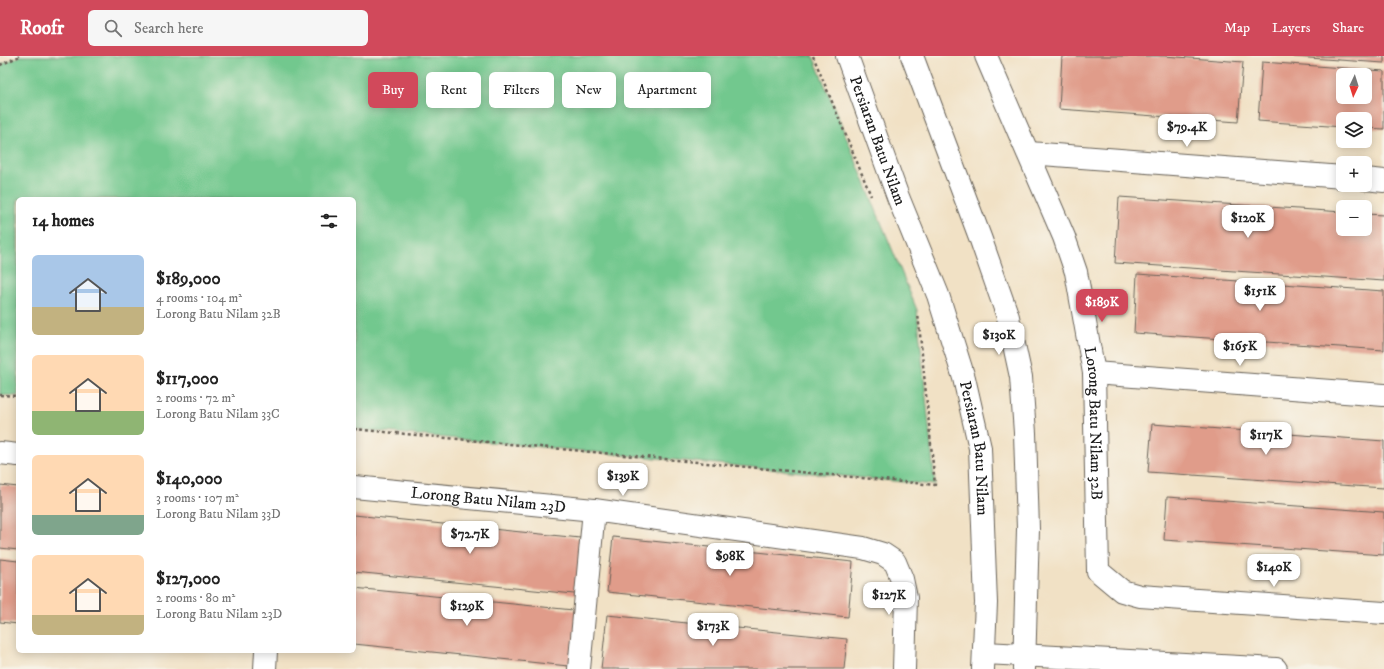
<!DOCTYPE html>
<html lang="en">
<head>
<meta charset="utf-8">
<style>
	:root { --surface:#fff; --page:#f6f6f6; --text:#222; --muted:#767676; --accent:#d1495b }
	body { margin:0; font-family:"IM FELL DW Pica",serif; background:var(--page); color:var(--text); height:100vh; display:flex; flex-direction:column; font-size:15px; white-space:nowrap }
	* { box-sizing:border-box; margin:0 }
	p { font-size:13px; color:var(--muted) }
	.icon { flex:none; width:22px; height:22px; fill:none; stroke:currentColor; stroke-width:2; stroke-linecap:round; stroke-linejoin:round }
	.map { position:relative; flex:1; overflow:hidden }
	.side { position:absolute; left:16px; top:141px; width:340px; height:456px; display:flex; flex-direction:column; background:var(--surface); border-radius:6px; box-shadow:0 2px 10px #0003 }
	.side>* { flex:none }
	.guide { position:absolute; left:368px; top:16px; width:380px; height:36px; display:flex; gap:8px }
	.needle { width:26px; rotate:184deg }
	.tools { position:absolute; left:1336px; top:12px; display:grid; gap:8px }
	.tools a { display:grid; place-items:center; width:36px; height:36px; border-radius:6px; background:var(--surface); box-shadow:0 2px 10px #0003; font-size:20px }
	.price { position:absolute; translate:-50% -34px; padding:0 9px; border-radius:8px; background:#fff; color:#222; font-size:13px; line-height:26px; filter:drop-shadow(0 1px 2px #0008) }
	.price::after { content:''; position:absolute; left:50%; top:24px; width:12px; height:9px; margin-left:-6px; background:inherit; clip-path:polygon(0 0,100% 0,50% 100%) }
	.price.current { background:var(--accent); color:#fff }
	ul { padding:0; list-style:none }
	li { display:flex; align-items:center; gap:12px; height:100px; padding:0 16px }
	li span { display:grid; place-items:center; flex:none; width:112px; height:80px; border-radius:6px; color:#555 }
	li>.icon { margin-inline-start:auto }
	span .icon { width:48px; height:48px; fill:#fffc; stroke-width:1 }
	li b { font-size:17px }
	h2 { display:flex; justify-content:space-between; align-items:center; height:48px; padding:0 16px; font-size:17px }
	.tag { padding:0 14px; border-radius:6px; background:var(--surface); box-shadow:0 2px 10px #0003; font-size:14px; line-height:36px }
	.tag.current { background:var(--accent); color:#fff }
	header { display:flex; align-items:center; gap:24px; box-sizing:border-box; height:56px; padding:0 20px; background:var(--accent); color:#fff }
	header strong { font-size:19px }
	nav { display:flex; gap:22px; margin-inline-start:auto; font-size:14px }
	.search { width:280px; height:36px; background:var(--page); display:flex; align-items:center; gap:10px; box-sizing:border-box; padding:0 14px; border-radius:6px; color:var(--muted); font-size:15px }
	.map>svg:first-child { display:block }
	.green { fill:#72c88e; stroke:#477255 }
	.building { fill:#e09c8a; fill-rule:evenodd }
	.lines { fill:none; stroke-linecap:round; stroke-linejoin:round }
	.minor-casing { stroke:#676157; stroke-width:24 }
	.major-casing { stroke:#676157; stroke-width:24 }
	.path { stroke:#676157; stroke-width:2.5; stroke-dasharray:3 3; stroke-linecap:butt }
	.minor { stroke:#fff; stroke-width:22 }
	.major { stroke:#fff; stroke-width:22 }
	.labels { text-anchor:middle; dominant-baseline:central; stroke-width:3; stroke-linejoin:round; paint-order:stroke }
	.street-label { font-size:16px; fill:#1c1c1c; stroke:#f7f3e8 }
</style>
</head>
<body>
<header>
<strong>Roofr</strong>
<div class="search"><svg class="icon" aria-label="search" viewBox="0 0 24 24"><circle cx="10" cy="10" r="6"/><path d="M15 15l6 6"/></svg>Search here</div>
<nav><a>Map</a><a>Layers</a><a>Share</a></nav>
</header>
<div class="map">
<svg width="1384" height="613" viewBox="0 0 1384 613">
	<rect width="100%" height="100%" fill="#f7f3e8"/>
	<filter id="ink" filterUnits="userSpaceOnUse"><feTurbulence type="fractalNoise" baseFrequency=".025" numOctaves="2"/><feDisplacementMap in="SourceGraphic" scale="8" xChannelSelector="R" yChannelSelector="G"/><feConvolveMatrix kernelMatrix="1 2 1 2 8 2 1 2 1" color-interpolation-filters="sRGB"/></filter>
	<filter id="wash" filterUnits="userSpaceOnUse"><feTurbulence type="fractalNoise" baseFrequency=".012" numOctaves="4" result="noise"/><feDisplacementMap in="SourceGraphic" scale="16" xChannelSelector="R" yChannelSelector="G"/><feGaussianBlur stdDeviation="0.9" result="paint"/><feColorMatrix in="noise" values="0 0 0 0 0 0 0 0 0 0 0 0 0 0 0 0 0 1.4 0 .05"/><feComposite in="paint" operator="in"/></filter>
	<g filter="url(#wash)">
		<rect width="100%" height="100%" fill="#f1e1c5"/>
		<path class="green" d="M 20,0 L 813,0 L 917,254 L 935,429 L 354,373 L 354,143 L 18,143 L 18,340 L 0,339 L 0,9 Z"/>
		<g id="blocks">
			<path class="building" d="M 1062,0 L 1164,0 L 1243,6 L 1238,66 L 1059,53 Z
				M 1294,0 L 1384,0 L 1384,7 L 1294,1 Z
				M 1262,6 L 1384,15 L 1384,73 L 1365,72 L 1365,63 L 1343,63 L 1343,71 L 1258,65 ZM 1343,19 L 1365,19 L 1365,41 L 1343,41 Z
				M 1119,141 L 1343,156 L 1343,173 L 1365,173 L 1365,158 L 1384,159 L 1384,225 L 1115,207 Z
				M 1137,218 L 1384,235 L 1384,294 L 1134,277 Z
				M 1152,368 L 1384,385 L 1384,432 L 1148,416 Z
				M 0,429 L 18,431 L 18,494 L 0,492 Z
				M 1167,441 L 1384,456 L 1384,499 L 1164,484 Z
				M 354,459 L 590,483 L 584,539 L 354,516 Z
				M 613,481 L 853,506 L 848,561 L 607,536 Z
				M 0,503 L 18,505 L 18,568 L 0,566 Z
				M 354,532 L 583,555 L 578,611 L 354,588 Z
				M 607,559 L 847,583 L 844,613 L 601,613 Z"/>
		</g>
	</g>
	<g filter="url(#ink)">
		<use href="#blocks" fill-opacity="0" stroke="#676157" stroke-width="1"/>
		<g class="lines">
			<defs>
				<g id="minor">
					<path id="s1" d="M 986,0 L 1064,181 L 1076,216 L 1094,317 L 1098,515 L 1122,535 L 1140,540 L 1384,557"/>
					<path d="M 1029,97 L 1343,121"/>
					<path d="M 1365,123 L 1384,125"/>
					<path d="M 1094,317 L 1384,339"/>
					<path d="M 0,397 L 18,399"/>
					<path id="s2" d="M 354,431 L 594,454 L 863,492 L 883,498 L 895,506 L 902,523 L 906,542 L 904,613"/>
					<path d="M 985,597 L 1276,613"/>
					<path d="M 265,613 L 266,595"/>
					<path d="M 579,613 L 594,454"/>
				</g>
				<g id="major">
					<path id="s3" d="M 847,0 L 898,141 L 938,239 L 964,322 L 980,392 L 986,547 L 983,613"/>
					<path d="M 912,0 L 981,184 L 1008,261 L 1021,321 L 1025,377 L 1028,473 L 1024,613"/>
				</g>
			</defs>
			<use href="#minor" class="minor-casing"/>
			<use href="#major" class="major-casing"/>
			<path class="path" d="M 813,0 L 871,140
				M 0,9 L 20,0
				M 0,339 L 18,340
				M 354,373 L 935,429 L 918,258"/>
			<use href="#minor" class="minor"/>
			<use href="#major" class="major"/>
		</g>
	</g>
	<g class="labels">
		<g class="street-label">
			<text stroke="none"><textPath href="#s3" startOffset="90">Persiaran Batu Nilam</textPath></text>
			<text stroke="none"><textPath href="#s1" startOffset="387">Lorong Batu Nilam 32B</textPath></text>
			<text stroke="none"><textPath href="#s3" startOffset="414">Persiaran Batu Nilam</textPath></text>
			<text stroke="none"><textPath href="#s2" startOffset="135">Lorong Batu Nilam 23D</textPath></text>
		</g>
	</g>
</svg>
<div class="tools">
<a><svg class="needle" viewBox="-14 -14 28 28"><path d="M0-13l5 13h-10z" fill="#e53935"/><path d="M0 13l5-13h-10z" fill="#767676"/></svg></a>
<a><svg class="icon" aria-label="layers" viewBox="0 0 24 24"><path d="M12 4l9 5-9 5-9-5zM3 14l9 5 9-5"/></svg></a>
<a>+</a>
<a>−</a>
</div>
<b class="price" style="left:1187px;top:92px">$79.4K</b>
<b class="price" style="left:1248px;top:183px">$120K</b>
<b class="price" style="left:1260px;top:256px">$151K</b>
<b class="price current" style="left:1102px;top:267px">$189K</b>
<b class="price" style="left:999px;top:300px">$130K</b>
<b class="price" style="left:1240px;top:311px">$165K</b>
<b class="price" style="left:1266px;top:400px">$117K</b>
<b class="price" style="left:623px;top:441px">$139K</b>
<b class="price" style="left:470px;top:499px">$72.7K</b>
<b class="price" style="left:730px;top:521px">$98K</b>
<b class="price" style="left:1274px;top:532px">$140K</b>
<b class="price" style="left:889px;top:560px">$127K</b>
<b class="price" style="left:467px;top:571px">$129K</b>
<b class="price" style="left:713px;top:591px">$173K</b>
<div class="guide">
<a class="tag current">Buy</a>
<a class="tag">Rent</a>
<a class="tag">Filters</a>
<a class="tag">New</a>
<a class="tag">Apartment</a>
</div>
<section class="side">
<h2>14 homes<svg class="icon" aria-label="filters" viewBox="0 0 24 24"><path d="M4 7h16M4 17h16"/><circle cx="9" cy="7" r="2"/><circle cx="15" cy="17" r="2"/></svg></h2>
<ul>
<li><span style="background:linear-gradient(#a9c7e8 65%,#c2b280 0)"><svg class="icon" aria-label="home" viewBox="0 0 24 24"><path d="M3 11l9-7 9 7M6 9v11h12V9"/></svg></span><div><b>$189,000</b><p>4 rooms · 104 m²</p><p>Lorong Batu Nilam 32B</p></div></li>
<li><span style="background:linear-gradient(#ffd9b3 70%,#8fb573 0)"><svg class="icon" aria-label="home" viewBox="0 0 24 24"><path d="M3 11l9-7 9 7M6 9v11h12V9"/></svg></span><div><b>$117,000</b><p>2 rooms · 72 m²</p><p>Lorong Batu Nilam 33C</p></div></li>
<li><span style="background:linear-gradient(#ffd9b3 75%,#7fa58c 0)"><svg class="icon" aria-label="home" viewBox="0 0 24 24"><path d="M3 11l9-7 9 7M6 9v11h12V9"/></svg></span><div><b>$140,000</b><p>3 rooms · 107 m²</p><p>Lorong Batu Nilam 33D</p></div></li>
<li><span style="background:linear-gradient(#ffd9b3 75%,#c2b280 0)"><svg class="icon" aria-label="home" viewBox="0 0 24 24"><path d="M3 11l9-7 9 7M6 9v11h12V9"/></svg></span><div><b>$127,000</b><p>2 rooms · 80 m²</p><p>Lorong Batu Nilam 23D</p></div></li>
</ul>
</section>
</div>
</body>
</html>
